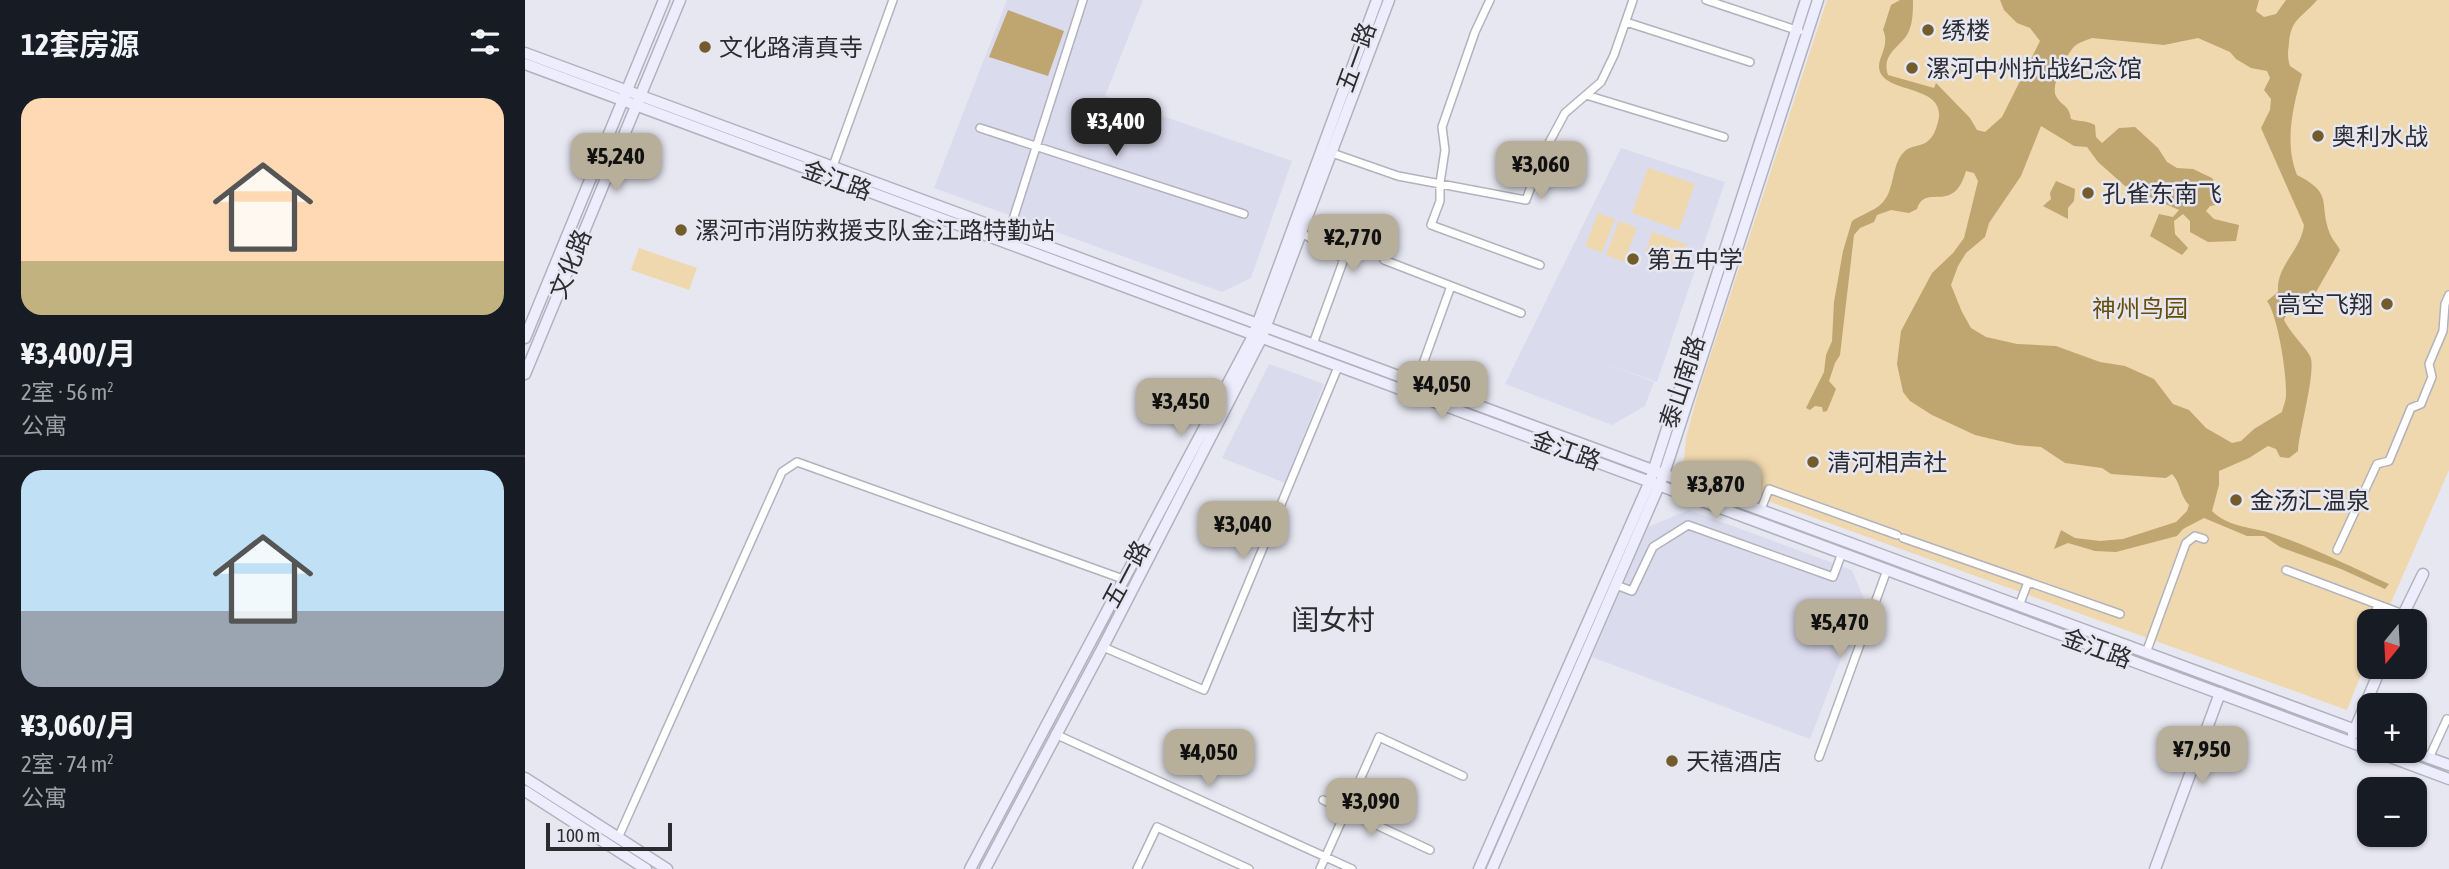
<!DOCTYPE html>
<html lang="zh">
<head>
<meta charset="utf-8">
<style>
	:root { --surface:#171b24; --page:#20242c; --text:#f1f3f6; --muted:#9ea1a6; --line:#363941; --accent:#b8af9b }
	body { margin:0; font-family:"Asap Condensed","Noto Sans SC",sans-serif; background:var(--page); color:var(--text); height:100vh; display:flex; flex-direction:column; font-size:26px; white-space:nowrap }
	* { box-sizing:border-box; margin:0 }
	p { font-size:23px; color:var(--muted) }
	.icon { flex:none; width:38px; height:38px; fill:none; stroke:currentColor; stroke-width:2; stroke-linecap:round; stroke-linejoin:round }
	.map { position:relative; flex:1; overflow:hidden }
	.sheet { display:flex; flex-direction:column; background:var(--surface); width:525px }
	.sheet>* { flex:none }
	.needle { width:46px; rotate:198deg }
	.controls { position:absolute; left:1832px; top:609px; display:grid; gap:14px }
	.controls a { display:grid; place-items:center; width:70px; height:70px; border-radius:14px; background:var(--surface); box-shadow:0 2px 5px #0004; font-size:35px }
	.scale { position:absolute; left:21px; bottom:18px; width:126px; box-sizing:border-box; padding-left:7px; border:4px solid #2c2c30; border-top:0; font-size:19px; line-height:24px; white-space:nowrap; color:#2c2c30; -webkit-text-stroke:5px #e7e7f2; paint-order:stroke }
	.price { position:absolute; translate:-50% -60px; padding:0 16px; border-radius:14px; background:var(--accent); color:#111; font-size:23px; line-height:46px; filter:drop-shadow(0 2px 4px #0008) }
	.price::after { content:''; position:absolute; left:50%; top:42px; width:21px; height:16px; margin-left:-10px; background:inherit; clip-path:polygon(0 0,100% 0,50% 100%) }
	.price.on { background:#222; color:#fff }
	ul { padding:0; list-style:none }
	li { display:grid; align-content:center; gap:14px; height:371px; padding:0 21px }
	li+li { border-top:2px solid var(--line) }
	li span { display:grid; place-items:center; height:217px; border-radius:21px; color:#555 }
	li>.icon { margin-inline-start:auto }
	span .icon { width:126px; height:126px; fill:#fffc; stroke-width:1 }
	li b { font-size:30px }
	h2 { display:flex; justify-content:space-between; align-items:center; height:84px; padding:0 21px; font-size:30px }
	main { display:flex; flex:1; min-height:0 }
	.map>svg:first-child { display:block }
	.built { fill:#dbdbee }
	.green { fill:#efd8ad }
	.water { fill:#bfa570; fill-rule:evenodd }
	.lines { fill:none; stroke-linecap:round; stroke-linejoin:round }
	.street-casing { stroke:#b2b2bd; stroke-width:10 }
	.secondary-casing { stroke:#b2b2bd; stroke-width:13 }
	.street { stroke:#fff; stroke-width:7 }
	.secondary { stroke:#eeedfd; stroke-width:10 }
	.poi-dot { fill:#735c2c; stroke:#e7e7f2; stroke-width:2.5 }
	.labels { text-anchor:middle; dominant-baseline:central; stroke-width:5; stroke-linejoin:round; paint-order:stroke }
	.poi-label { font-size:24px; fill:#2c2c30; stroke:#e7e7f2; text-anchor:start }
	.street-label { font-size:24px; fill:#2c2c30; stroke:#e7e7f2 }
	.park-label { font-size:24px; fill:#684e0c; stroke:#e7e7f2 }
	.quarter-label { font-size:28px; fill:#2c2c30; stroke:#e7e7f2 }
</style>
</head>
<body>
<main>
<section class="sheet">
<h2>12套房源<svg class="icon" aria-label="filters" viewBox="0 0 24 24"><path d="M4 7h16M4 17h16"/><circle cx="9" cy="7" r="2"/><circle cx="15" cy="17" r="2"/></svg></h2>
<ul>
<li><span style="background:linear-gradient(#ffd9b3 75%,#c2b280 0)"><svg class="icon" aria-label="home" viewBox="0 0 24 24"><path d="M3 11l9-7 9 7M6 9v11h12V9"/></svg></span><div><b>¥3,400/月</b><p>2室 · 56 m²</p><p>公寓</p></div></li>
<li><span style="background:linear-gradient(#bfe0f5 65%,#9aa5b1 0)"><svg class="icon" aria-label="home" viewBox="0 0 24 24"><path d="M3 11l9-7 9 7M6 9v11h12V9"/></svg></span><div><b>¥3,060/月</b><p>2室 · 74 m²</p><p>公寓</p></div></li>
</ul>
</section>
<div class="map">
<svg width="1924" height="869" viewBox="0 0 1924 869">
	<rect width="100%" height="100%" fill="#e7e7f2"/>
	<path class="built" d="M 482,0 L 618,0 L 580,96 L 767,161 L 726,278 L 697,292 L 409,188 Z
		M 1096,148 L 1200,182 L 1132,382 L 1076,362 L 1129,382 L 1120,406 L 1087,425 L 980,384 Z
		M 744,364 L 799,384 L 760,483 L 697,458 Z
		M 1164,510 L 1327,570 L 1339,599 L 1285,739 L 1067,657 L 1123,527 Z"/>
	<path class="green" d="M 1302,0 L 1924,0 L 1924,470 L 1858,621 L 1844,621 L 1844,654 L 1822,710 L 1190,482 L 1170,473 L 1159,461 L 1161,438 L 1173,393 Z
		M 1123,168 L 1170,184 L 1154,230 L 1107,213 Z
		M 1073,213 L 1090,219 L 1077,253 L 1060,246 Z
		M 1094,221 L 1112,228 L 1099,262 L 1081,255 Z
		M 1127,232 L 1161,244 L 1154,263 L 1121,251 Z
		M 114,248 L 172,268 L 164,290 L 106,270 Z"/>
	<path class="water" d="M 1375,0 L 1388,0 C 1388,11 1388,25 1382,35 C 1374,47 1356,55 1363,75 L 1409,88 L 1411,83 L 1445,118 L 1452,130 L 1460,132 L 1477,117 L 1515,41 L 1505,28 L 1492,23 L 1479,10 L 1475,0 L 1734,0 L 1731,11 L 1739,17 L 1751,14 L 1761,0 L 1792,0 C 1777,18 1766,18 1764,43 C 1763,52 1762,56 1765,66 L 1777,74 C 1768,107 1759,142 1772,175 C 1811,195 1792,203 1806,236 C 1808,241 1813,245 1815,250 L 1791,292 L 1764,308 L 1759,320 C 1766,334 1780,346 1785,356 C 1792,369 1774,431 1773,451 L 1764,458 L 1755,457 L 1751,449 L 1743,446 L 1724,458 L 1694,471 L 1694,485 L 1687,511 C 1702,526 1723,527 1742,532 C 1784,545 1824,566 1864,584 L 1860,589 L 1816,569 L 1755,547 L 1739,536 L 1722,536 L 1679,518 L 1658,529 L 1652,536 L 1591,552 L 1570,551 L 1543,543 L 1529,549 L 1536,530 L 1550,538 L 1575,541 L 1598,539 L 1651,522 L 1662,511 L 1664,505 C 1653,492 1657,485 1647,474 L 1641,478 L 1586,474 L 1577,468 L 1540,463 L 1516,447 L 1492,445 L 1450,435 L 1407,415 L 1385,401 L 1378,392 L 1372,364 L 1376,331 L 1407,273 L 1428,253 L 1439,238 L 1453,181 L 1449,173 L 1441,171 C 1428,216 1401,182 1392,209 L 1384,213 L 1366,210 L 1352,215 L 1349,222 L 1335,228 L 1329,235 L 1315,355 L 1310,363 L 1304,381 L 1311,389 L 1302,411 L 1298,412 L 1297,407 L 1290,406 L 1285,410 L 1281,408 L 1299,372 L 1301,355 L 1307,341 L 1309,302 L 1318,251 L 1327,221 C 1336,215 1348,211 1355,205 C 1371,192 1365,166 1379,152 C 1385,145 1396,147 1403,141 C 1409,136 1411,129 1413,122 C 1423,85 1364,94 1355,72 C 1350,59 1366,47 1358,30 L 1366,5 ZM 1567,38 L 1639,45 L 1673,38 L 1705,52 L 1711,59 L 1726,68 L 1742,71 L 1745,78 L 1739,90 L 1746,99 L 1745,110 L 1736,128 L 1779,225 C 1776,251 1751,265 1753,292 L 1742,301 C 1753,316 1762,375 1761,395 C 1761,401 1758,407 1757,412 L 1729,429 L 1716,441 L 1707,443 L 1681,428 L 1664,410 L 1648,404 L 1629,379 L 1600,366 L 1575,362 L 1531,346 L 1492,344 L 1461,337 L 1446,328 L 1437,312 L 1426,285 L 1433,266 L 1441,253 L 1460,237 L 1464,223 L 1496,176 L 1516,126 L 1549,146 L 1562,147 L 1573,162 L 1600,186 L 1654,210 L 1648,217 L 1634,214 L 1625,236 L 1657,255 L 1663,248 L 1650,234 L 1649,221 L 1658,214 L 1665,221 L 1665,232 L 1683,242 L 1711,241 L 1714,225 L 1689,219 L 1681,211 L 1685,206 L 1697,204 L 1693,188 L 1687,178 L 1668,169 L 1652,168 L 1642,162 L 1633,148 L 1610,127 L 1594,128 L 1577,143 L 1571,137 L 1570,125 C 1561,120 1555,122 1546,119 C 1544,104 1537,107 1531,96 C 1525,86 1542,52 1551,45 C 1555,42 1562,40 1567,38 Z
		M 483,10 L 539,31 L 523,76 L 464,57 Z
		M 1531,181 L 1550,189 L 1549,201 L 1543,208 L 1543,219 L 1518,206 L 1526,199 L 1525,193 Z"/>
	<g class="lines">
		<defs>
			<path id="street" d="M 965,0 L 950,32 L 917,127 L 920,150 L 915,183 L 915,201 L 906,225 L 1015,265
				M 1181,0 L 1274,31
				M 1101,22 L 1225,62
				M 1061,95 L 1199,137
				M 455,128 L 719,214
				M 807,153 L 873,176 L 1001,200 L 1019,152 L 1040,113 L 1076,82 L 1089,55 L 1108,0
				M 308,166 L 368,0
				M 484,232 L 558,0
				M 777,233 L 819,259 L 788,344
				M 859,260 L 996,313
				M 891,383 L 926,286
				M 1236,509 L 1244,489 L 1372,535
				M 1378,538 L 1595,614
				M 1812,550 L 1852,464 L 1864,461 L 1886,408 L 1896,404 L 1907,377 L 1904,364 L 1918,331 L 1920,304 L 1924,295
				M 1761,570 L 1878,614
				M 1091,585 L 1107,591 L 1128,547 L 1163,525 L 1308,577 L 1317,553
				M 1494,606 L 1503,582
				M 1847,621 L 1853,605
				M 1844,628 L 1844,627
				M 578,647 L 679,690 L 813,367
				M 1621,653 L 1661,543 L 1670,536 L 1679,539
				M 530,734 L 827,869
				M 1294,757 L 1362,570
				M 1904,758 L 1922,719 L 1924,720
				M 798,800 L 905,850
				M 93,838 L 257,472 L 272,462 L 598,579
				M 612,869 L 632,827 L 724,869
				M 795,869 L 854,737 L 938,776"/>
			<path id="secondary" d="M 0,53 L 1844,735
				M 0,64 L 1844,749
				M 0,338 L 139,0
				M 0,374 L 155,0
				M 1875,621 L 1898,574
				M 1828,734 L 1856,667
				M 1849,751 L 1924,779
				M 1885,751 L 1924,765
				M 0,778 L 142,869
				M 0,791 L 121,869
				M 445,869 L 728,336 L 852,0
				M 460,869 L 578,647 L 736,339 L 864,0
				M 954,869 L 1125,481 L 1281,0
				M 967,869 L 1139,474 L 1293,0
				M 1630,869 L 1695,693"/>
		</defs>
		<use href="#street" class="street-casing"/>
		<use href="#secondary" class="secondary-casing"/>
		<use href="#street" class="street"/>
		<use href="#secondary" class="secondary"/>
	</g>
	<g class="poi-dot">
		<circle cx="1403" cy="30" r="7"/>
		<circle cx="180" cy="47" r="7"/>
		<circle cx="1387" cy="68" r="7"/>
		<circle cx="1793" cy="136" r="7"/>
		<circle cx="1563" cy="193" r="7"/>
		<circle cx="156" cy="230" r="7"/>
		<circle cx="1108" cy="259" r="7"/>
		<circle cx="1862" cy="304" r="7"/>
		<circle cx="1288" cy="462" r="7"/>
		<circle cx="1711" cy="500" r="7"/>
		<circle cx="1147" cy="761" r="7"/>
	</g>
	<g class="labels">
		<g class="poi-label">
			<text x="1417" y="30">绣楼</text>
			<text x="194" y="47">文化路清真寺</text>
			<text x="1401" y="68">漯河中州抗战纪念馆</text>
			<text x="1807" y="136">奥利水战</text>
			<text x="1577" y="193">孔雀东南飞</text>
			<text x="170" y="230">漯河市消防救援支队金江路特勤站</text>
			<text x="1122" y="259">第五中学</text>
			<text x="1848" y="304" text-anchor="end">高空飞翔</text>
			<text x="1302" y="462">清河相声社</text>
			<text x="1725" y="500">金汤汇温泉</text>
			<text x="1161" y="761">天禧酒店</text>
		</g>
		<g class="street-label">
			<text transform="translate(831 57) rotate(-70)">五一路</text>
			<text transform="translate(312 180) rotate(20)">金江路</text>
			<text transform="translate(45 264) rotate(-68)">文化路</text>
			<text transform="translate(1157 382) rotate(-72)">泰山南路</text>
			<text transform="translate(1041 450) rotate(20)">金江路</text>
			<text transform="translate(601 574) rotate(-62)">五一路</text>
			<text transform="translate(1572 648) rotate(20)">金江路</text>
		</g>
		<g class="park-label">
			<text x="1615" y="308">神州鸟园</text>
		</g>
		<g class="quarter-label">
			<text x="808" y="620">闺女村</text>
		</g>
	</g>
</svg>
<div class="controls">
<a><svg class="needle" viewBox="-14 -14 28 28"><path d="M0-13l5 13h-10z" fill="#e53935"/><path d="M0 13l5-13h-10z" fill="#9ea1a6"/></svg></a>
<a>+</a>
<a>−</a>
</div>
<div class="scale">100 m</div>
<b class="price on" style="left:591px;top:158px">¥3,400</b>
<b class="price" style="left:91px;top:193px">¥5,240</b>
<b class="price" style="left:1016px;top:201px">¥3,060</b>
<b class="price" style="left:828px;top:274px">¥2,770</b>
<b class="price" style="left:917px;top:421px">¥4,050</b>
<b class="price" style="left:656px;top:438px">¥3,450</b>
<b class="price" style="left:1191px;top:521px">¥3,870</b>
<b class="price" style="left:718px;top:561px">¥3,040</b>
<b class="price" style="left:1315px;top:659px">¥5,470</b>
<b class="price" style="left:1677px;top:786px">¥7,950</b>
<b class="price" style="left:684px;top:789px">¥4,050</b>
<b class="price" style="left:846px;top:838px">¥3,090</b>
</div>
</main>
</body>
</html>
